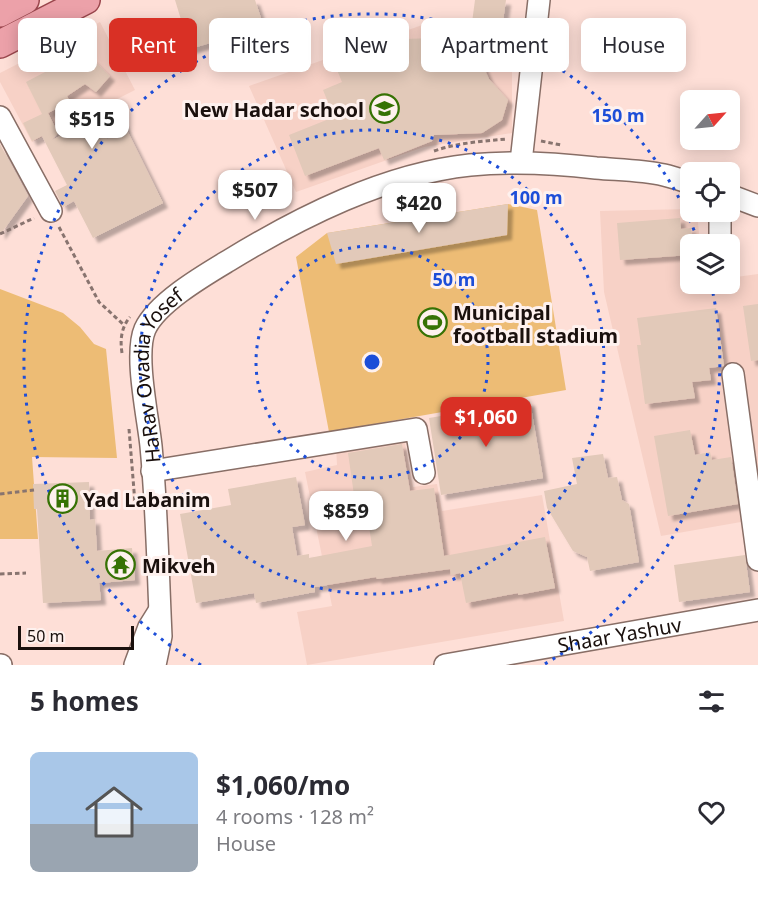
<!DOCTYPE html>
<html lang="en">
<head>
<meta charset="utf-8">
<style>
	:root { --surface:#fff; --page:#f2f2f3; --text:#2b2b33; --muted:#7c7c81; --line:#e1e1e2; --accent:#d93025 }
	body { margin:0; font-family:"Noto Sans",sans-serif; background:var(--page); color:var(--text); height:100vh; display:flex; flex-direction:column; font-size:22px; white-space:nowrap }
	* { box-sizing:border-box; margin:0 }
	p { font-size:20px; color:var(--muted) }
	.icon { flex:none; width:33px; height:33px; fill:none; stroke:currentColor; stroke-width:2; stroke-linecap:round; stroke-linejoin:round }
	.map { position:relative; height:665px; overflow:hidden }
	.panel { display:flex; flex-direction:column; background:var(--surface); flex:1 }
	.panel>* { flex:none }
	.top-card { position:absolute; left:18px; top:18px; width:723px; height:54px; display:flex; gap:12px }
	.needle { width:39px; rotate:63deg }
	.buttons { position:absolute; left:680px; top:90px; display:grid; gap:12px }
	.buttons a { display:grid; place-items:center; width:60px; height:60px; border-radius:9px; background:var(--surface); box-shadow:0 3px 15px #0003; font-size:30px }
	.scale { position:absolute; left:18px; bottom:15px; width:116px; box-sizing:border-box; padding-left:6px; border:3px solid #1a100d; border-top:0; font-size:16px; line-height:21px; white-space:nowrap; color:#1a100d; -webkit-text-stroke:4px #fef1ee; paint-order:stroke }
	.price { position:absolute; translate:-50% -51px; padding:0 14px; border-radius:12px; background:#fff; color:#222; font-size:20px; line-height:39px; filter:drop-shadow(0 2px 3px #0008) }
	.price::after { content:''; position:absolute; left:50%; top:36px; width:18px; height:14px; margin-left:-9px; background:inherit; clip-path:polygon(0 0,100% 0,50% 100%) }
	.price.active { background:var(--accent); color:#fff }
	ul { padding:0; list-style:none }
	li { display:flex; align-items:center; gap:18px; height:150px; padding:0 30px }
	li+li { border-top:2px solid var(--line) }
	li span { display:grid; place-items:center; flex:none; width:168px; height:120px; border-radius:9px; color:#555 }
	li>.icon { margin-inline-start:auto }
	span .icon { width:72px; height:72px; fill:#fffc; stroke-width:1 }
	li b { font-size:26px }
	h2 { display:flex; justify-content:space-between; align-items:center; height:72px; padding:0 30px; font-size:26px }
	.tag { padding:0 21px; border-radius:9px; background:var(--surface); box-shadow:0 3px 15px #0003; font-size:21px; line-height:54px }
	.tag.active { background:var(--accent); color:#fff }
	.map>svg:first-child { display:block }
	.built { fill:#f7d1c6 }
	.green { fill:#edbc75 }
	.building { fill:#e2c9b9; filter:url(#shadow) }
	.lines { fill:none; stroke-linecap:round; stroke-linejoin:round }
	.minor-casing { stroke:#886e66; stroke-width:24 }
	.major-casing { stroke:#9a464d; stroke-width:30 }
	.path { stroke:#88746f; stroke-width:3; stroke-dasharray:4.5 3; stroke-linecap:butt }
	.minor { stroke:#fff; stroke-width:21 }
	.major { stroke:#eca1a9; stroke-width:27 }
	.ring { fill:none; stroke:#1d4ed8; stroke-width:3; stroke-dasharray:3 6 }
	.labels { text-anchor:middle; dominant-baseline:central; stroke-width:6; stroke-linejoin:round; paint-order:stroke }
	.poi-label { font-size:20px; font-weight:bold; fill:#1a100d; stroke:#fef1ee; text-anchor:start }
	.street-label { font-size:20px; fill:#1a100d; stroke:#fef1ee }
	.centre { fill:#1d4ed8; stroke:#fef1ee; stroke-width:3 }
	.ring-label { font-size:18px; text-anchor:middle; font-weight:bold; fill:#1d4ed8; stroke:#fef1ee; stroke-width:6; stroke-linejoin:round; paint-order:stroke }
</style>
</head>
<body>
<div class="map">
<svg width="758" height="665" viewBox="0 0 758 665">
	<defs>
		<filter id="shadow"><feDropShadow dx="5" dy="5" stdDeviation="1.5" flood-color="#0004"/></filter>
	</defs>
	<rect width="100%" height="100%" fill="#fedfd7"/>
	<path class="built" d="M 100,22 L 135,90 L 32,142 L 0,82 L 0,73 Z
		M 428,23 L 512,43 L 512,133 L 424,147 L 296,192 L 249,86 Z
		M 690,209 L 690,212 L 697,212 L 700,244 L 690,244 L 690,284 L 729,284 L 729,278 L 758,274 L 758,519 L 661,536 L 604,292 L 600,211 Z
		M 403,433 L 413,487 L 437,484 L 442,511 L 542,495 L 564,621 L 307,665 L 297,612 L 332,606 L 305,472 L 337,465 L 336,445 Z"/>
	<path class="green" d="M 508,204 L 537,210 L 566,390 L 329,432 L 296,257 L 327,233 Z
		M 0,289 L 63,313 L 80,327 L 94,344 L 106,349 L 117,458 L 32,457 L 38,539 L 0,539 Z"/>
	<path class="building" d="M 175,0 L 255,0 L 264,27 L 190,49 Z
		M 475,0 L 506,0 L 501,35 L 471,30 Z
		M 470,37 L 489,79 L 508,100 L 502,120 L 482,133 L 434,135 L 432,141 L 384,160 L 379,148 L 305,176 L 289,135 L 334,117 L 323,90 L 342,82 L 335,65 L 402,39 Z
		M 76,44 L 110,76 L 96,92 L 85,84 L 67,96 L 70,102 L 48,113 L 58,133 L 52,140 L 116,108 L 163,203 L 93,238 L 74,201 L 63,207 L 55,191 L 67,185 L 42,136 L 32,141 L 23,123 L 42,114 L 26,82 L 66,61 L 64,56 Z
		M 0,144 L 28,196 L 0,235 Z
		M 508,204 L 507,235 L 336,264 L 327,233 Z
		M 680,218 L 681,229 L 691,228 L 692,244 L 690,244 L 690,255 L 620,260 L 617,223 Z
		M 758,304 L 758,360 L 751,361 L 743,306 Z
		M 716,308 L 724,366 L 709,368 L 711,380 L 692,382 L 695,398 L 645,404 L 637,345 L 641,345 L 637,318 Z
		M 530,401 L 543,478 L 441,495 L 429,418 Z
		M 690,430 L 695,455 L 710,452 L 712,460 L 731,457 L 738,504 L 668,516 L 654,436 Z
		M 402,444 L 410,491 L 434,488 L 444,556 L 545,537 L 555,588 L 518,595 L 518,593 L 466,603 L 460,573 L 451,575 L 450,569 L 377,579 L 376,577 L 315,587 L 315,592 L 256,603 L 254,593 L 196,603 L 180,514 L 231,505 L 228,489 L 296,477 L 305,525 L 292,527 L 297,556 L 309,554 L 309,558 L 372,546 L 365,500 L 355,502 L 348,453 Z
		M 603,454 L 608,478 L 617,477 L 622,500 L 629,504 L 639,562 L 590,571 L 587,557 L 573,551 L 547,508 L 544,491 L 577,484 L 572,458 Z
		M 89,482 L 90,520 L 95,519 L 97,551 L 132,548 L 135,580 L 99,583 L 101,600 L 43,603 L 37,509 L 34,509 L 33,484 Z
		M 745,555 L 750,592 L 679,602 L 674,565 Z"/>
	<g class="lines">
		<defs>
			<g id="minor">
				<path d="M 0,117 L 51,211"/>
				<path d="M 521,162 L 539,0"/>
				<path d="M 729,195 L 758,206"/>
				<path d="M 720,244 L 720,212"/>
				<path d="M 733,374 L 758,560"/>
				<path d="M 152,471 L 416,429 L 424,473"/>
				<path d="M 0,665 L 1,665"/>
				<path d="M 135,665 L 149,627 L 159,611"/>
				<path id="s1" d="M 155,665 L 161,636 C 158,573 157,508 151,446 C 148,417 134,354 145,329 C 157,303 203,276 228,261 C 300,217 385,174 470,165 C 512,161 554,163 596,168 C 619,170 642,170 664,175 C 673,177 681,180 690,183"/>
				<path id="s2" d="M 445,665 L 758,610"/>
			</g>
			<path id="major" d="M 0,13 L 25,0
				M 0,44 L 86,0"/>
		</defs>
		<use href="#minor" class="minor-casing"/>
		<use href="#major" class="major-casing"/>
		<path class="path" d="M 541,141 L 561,145
			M 434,151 C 457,143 483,141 507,139
			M 59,227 L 99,302 L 124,325
			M 0,234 L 34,218
			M 122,353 C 120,340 121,328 130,317
			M 129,429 L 135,503
			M 0,494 L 34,490
			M 0,574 L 26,573"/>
		<use href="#minor" class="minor"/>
		<use href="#major" class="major"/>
	</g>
	<g class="ring">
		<circle cx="372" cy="362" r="116"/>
		<circle cx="372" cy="362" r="232"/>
		<path d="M201 665A348 348 0 1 1 699 243M711 284A348 348 0 0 1 543 665"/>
	</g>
	<defs>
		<symbol id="school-ring" viewBox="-11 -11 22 22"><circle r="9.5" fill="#fef1ee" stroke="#367204" stroke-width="1.5"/><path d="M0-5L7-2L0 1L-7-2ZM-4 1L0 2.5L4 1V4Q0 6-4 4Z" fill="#367204"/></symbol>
		<symbol id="stadium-ring" viewBox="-11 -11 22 22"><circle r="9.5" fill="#fef1ee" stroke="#367204" stroke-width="1.5"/><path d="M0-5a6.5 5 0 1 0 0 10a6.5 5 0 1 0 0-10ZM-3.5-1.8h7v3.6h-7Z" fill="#367204"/></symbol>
		<symbol id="building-ring" viewBox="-11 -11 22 22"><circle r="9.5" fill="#fef1ee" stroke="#367204" stroke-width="1.5"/><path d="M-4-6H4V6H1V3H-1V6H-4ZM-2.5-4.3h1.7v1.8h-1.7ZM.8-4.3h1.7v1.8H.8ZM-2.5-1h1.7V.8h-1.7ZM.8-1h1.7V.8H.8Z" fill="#367204"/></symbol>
		<symbol id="temple-ring" viewBox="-11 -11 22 22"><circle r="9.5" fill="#fef1ee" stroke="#367204" stroke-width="1.5"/><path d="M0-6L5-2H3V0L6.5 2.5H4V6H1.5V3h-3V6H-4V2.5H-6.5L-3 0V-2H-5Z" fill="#367204"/></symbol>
	</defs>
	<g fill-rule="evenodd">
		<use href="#school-ring" x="368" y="92" width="33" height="33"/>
		<use href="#stadium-ring" x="416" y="306" width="33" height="33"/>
		<use href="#building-ring" x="46" y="482" width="33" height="33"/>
		<use href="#temple-ring" x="104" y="548" width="33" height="33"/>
	</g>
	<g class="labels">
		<g class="poi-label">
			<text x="364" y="109" text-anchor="end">New Hadar school</text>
			<text x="453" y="312">Municipal<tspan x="453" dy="23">football stadium</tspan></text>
			<text x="83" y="499">Yad Labanim</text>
			<text x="142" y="565">Mikveh</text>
		</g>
		<g class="street-label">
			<text stroke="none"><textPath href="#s1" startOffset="296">HaRav Ovadia Yosef</textPath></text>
			<text stroke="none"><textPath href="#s2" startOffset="177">Shaar Yashuv</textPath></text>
		</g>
	</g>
	<circle cx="372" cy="362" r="9" class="centre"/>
	<g class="ring-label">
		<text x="618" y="122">150 m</text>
		<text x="536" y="204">100 m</text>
		<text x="454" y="286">50 m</text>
	</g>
</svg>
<div class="buttons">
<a><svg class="needle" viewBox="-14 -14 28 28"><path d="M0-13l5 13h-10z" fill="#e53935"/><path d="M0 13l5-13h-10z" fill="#7c7c81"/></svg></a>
<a><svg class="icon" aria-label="locate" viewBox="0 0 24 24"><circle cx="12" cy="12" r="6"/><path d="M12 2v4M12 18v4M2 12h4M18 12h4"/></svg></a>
<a><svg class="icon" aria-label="layers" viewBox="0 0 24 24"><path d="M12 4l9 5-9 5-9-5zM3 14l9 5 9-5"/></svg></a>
</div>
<div class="scale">50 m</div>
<b class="price" style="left:92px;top:150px">$515</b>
<b class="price" style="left:255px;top:221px">$507</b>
<b class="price" style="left:419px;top:234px">$420</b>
<b class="price active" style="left:486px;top:448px">$1,060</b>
<b class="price" style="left:346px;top:542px">$859</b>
<div class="top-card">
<a class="tag">Buy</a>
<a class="tag active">Rent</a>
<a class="tag">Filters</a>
<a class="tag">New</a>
<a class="tag">Apartment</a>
<a class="tag">House</a>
</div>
</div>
<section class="panel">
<h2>5 homes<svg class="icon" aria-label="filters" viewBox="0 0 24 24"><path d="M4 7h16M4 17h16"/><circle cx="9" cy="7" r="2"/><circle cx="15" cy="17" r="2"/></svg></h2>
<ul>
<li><span style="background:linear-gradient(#a9c7e8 60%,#9aa5b1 0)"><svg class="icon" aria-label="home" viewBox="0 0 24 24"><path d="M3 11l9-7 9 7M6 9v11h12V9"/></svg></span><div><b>$1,060/mo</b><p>4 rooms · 128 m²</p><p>House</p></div><svg class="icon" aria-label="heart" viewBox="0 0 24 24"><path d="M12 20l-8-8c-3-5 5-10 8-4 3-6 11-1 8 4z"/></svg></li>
</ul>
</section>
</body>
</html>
